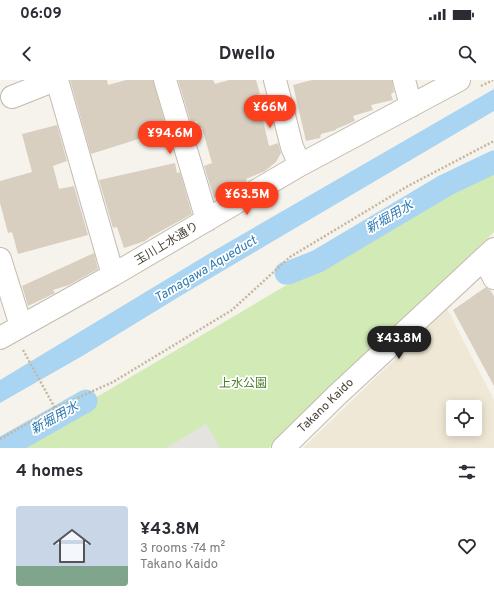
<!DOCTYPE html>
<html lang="en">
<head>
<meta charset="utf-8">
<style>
	:root { --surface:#fff; --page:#f7f7f7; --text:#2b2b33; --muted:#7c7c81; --line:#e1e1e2; --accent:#fc3f1d }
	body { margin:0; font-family:Overpass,"Noto Sans JP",sans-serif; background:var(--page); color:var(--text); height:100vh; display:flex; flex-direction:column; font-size:15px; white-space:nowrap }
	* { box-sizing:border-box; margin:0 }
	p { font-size:13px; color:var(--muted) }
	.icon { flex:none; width:22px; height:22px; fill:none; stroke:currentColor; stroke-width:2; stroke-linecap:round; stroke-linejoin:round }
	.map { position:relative; height:368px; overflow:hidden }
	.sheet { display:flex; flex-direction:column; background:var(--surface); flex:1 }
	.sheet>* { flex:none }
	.tools { position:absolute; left:446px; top:320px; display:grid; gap:8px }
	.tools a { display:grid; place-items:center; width:36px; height:36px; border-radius:4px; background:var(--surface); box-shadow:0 2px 10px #0003; font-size:20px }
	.price { position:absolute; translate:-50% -34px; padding:0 9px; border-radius:14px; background:var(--accent); color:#fff; font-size:13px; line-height:26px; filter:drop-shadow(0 1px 2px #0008) }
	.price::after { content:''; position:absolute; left:50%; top:24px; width:12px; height:9px; margin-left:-6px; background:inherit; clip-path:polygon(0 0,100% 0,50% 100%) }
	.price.current { background:#222; color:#fff }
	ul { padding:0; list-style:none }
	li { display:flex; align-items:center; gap:12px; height:100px; padding:0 16px }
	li+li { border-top:1px solid var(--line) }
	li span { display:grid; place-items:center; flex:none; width:112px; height:80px; border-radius:4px; color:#555 }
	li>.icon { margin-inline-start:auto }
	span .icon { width:48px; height:48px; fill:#fffc; stroke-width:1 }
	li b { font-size:17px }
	h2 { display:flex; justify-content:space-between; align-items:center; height:48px; padding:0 16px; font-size:17px }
	.status { display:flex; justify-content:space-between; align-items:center; height:28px; padding:0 20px; background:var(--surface); direction:ltr }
	.status svg { height:11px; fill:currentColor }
	header { display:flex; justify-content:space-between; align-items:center; height:52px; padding:0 16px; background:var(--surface); font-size:18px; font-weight:700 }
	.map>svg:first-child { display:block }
	.education { fill:#efe8d6; fill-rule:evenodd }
	.green { fill:#d2eab5 }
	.parking { fill:#e5e3e0 }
	.water { fill:#a9d4f2 }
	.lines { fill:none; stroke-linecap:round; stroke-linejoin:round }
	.canal { stroke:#a9d4f2; stroke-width:23 }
	.building { fill:#d8cfc1 }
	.minor-casing { stroke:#c2bbae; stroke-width:24 }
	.path { stroke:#c4b79f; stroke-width:2.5; stroke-dasharray:2 2; stroke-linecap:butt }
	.minor { stroke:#fff; stroke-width:22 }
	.labels { text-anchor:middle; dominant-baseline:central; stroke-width:3.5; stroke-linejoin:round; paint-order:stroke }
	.street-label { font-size:12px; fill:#4b4439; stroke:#fff }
	.park-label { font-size:12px; fill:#4a7f2a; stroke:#fff }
	.water-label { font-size:13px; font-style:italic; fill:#2e7ab2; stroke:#fff }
</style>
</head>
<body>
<div class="status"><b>06:09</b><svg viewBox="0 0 49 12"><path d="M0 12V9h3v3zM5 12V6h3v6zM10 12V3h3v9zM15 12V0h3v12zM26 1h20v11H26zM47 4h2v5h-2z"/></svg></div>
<header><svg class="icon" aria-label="back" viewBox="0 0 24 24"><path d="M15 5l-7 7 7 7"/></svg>Dwello<svg class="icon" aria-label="search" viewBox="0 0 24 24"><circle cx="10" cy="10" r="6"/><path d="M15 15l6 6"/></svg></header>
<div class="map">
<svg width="494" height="368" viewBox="0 0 494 368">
	<rect width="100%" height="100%" fill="#f6f3ec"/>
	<path class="education" d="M 447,229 L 494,320 L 494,368 L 303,368 ZM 453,327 L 475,327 L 475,349 L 453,349 Z"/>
	<path class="green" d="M 494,83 L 494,152 L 269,368 L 10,368 Z"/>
	<path class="parking" d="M 206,344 L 220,368 L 166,368 Z"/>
	<path class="water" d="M 494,9 L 494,31 L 182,215 L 84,275 L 0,323 L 0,300 L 210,173 Z"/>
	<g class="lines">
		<path class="canal" d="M 286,193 L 288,193 L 318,181 L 446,105 L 494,82
			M 3,368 L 86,321"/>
	</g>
	<path class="building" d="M 70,0 L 107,0 L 108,5 L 126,0 L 153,0 L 167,50 L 91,74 Z
		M 178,0 L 213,0 L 215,4 L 229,0 L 256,0 L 260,14 L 257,15 L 269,66 L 278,63 L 281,73 L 276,82 L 265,91 L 246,99 L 247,101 L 224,115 L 214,118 L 204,86 L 212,83 L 202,48 L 199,48 L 197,41 L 191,43 Z
		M 312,0 L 392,0 L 394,12 L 391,14 L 393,20 L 371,25 L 373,30 L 353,36 L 355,41 L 336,49 L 336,50 L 321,54 L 320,58 L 306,61 L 293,5 Z
		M 57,45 L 67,81 L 53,86 L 59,109 L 74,106 L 88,155 L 18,174 L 12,152 L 8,153 L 0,123 L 0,101 L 32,92 L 22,54 Z
		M 175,83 L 177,93 L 180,92 L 192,134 L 150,157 L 145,161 L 124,168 L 117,147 L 113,148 L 99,100 Z
		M 94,173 L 98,189 L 69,205 L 53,210 L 55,213 L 28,226 L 22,206 Z
		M 486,207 L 490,210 L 494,216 L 494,306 L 453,230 Z"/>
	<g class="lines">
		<defs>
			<path id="minor" d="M 57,0 L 113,195
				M 165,0 L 207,140
				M 275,0 L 292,67 L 300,85
				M 404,0 L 411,26
				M 12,17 L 55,0
				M 484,178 L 494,198
				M 0,179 L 21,246
				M 0,258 L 113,195 L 300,85 L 459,0
				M 283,368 L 336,316 L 494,169"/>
		</defs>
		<use href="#minor" class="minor-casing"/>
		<path class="path" d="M 481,6 L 493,0
			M 23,270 L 55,328
			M 0,359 L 55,328 L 113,302 L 232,230 L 290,177 L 408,106 L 494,61"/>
		<use href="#minor" class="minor"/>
	</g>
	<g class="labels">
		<g class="street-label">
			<text transform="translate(167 164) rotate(-31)">玉川上水通り</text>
			<text transform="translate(326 326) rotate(-44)">Takano Kaido</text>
		</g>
		<g class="park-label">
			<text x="243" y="304">上水公園</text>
		</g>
		<g class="water-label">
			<text transform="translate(390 138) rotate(-30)">新堀用水</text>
			<text transform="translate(206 190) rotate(-31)">Tamagawa Aqueduct</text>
			<text transform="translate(55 339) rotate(-29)">新堀用水</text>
		</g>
	</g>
</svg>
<div class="tools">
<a><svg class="icon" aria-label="locate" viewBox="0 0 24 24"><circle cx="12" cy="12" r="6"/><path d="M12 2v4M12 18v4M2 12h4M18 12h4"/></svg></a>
</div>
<b class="price" style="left:270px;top:49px">¥66M</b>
<b class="price" style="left:170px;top:75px">¥94.6M</b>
<b class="price" style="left:247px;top:136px">¥63.5M</b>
<b class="price current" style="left:399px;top:280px">¥43.8M</b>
</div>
<section class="sheet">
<h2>4 homes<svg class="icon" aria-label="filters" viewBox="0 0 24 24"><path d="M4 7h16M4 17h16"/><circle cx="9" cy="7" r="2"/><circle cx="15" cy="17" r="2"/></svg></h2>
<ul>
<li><span style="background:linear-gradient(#c9d6e8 75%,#7fa58c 0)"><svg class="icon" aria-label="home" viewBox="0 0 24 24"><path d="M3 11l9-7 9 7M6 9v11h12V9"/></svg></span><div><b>¥43.8M</b><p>3 rooms · 74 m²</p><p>Takano Kaido</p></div><svg class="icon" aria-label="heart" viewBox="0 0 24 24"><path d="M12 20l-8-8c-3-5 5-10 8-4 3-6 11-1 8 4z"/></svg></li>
</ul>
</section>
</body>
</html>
